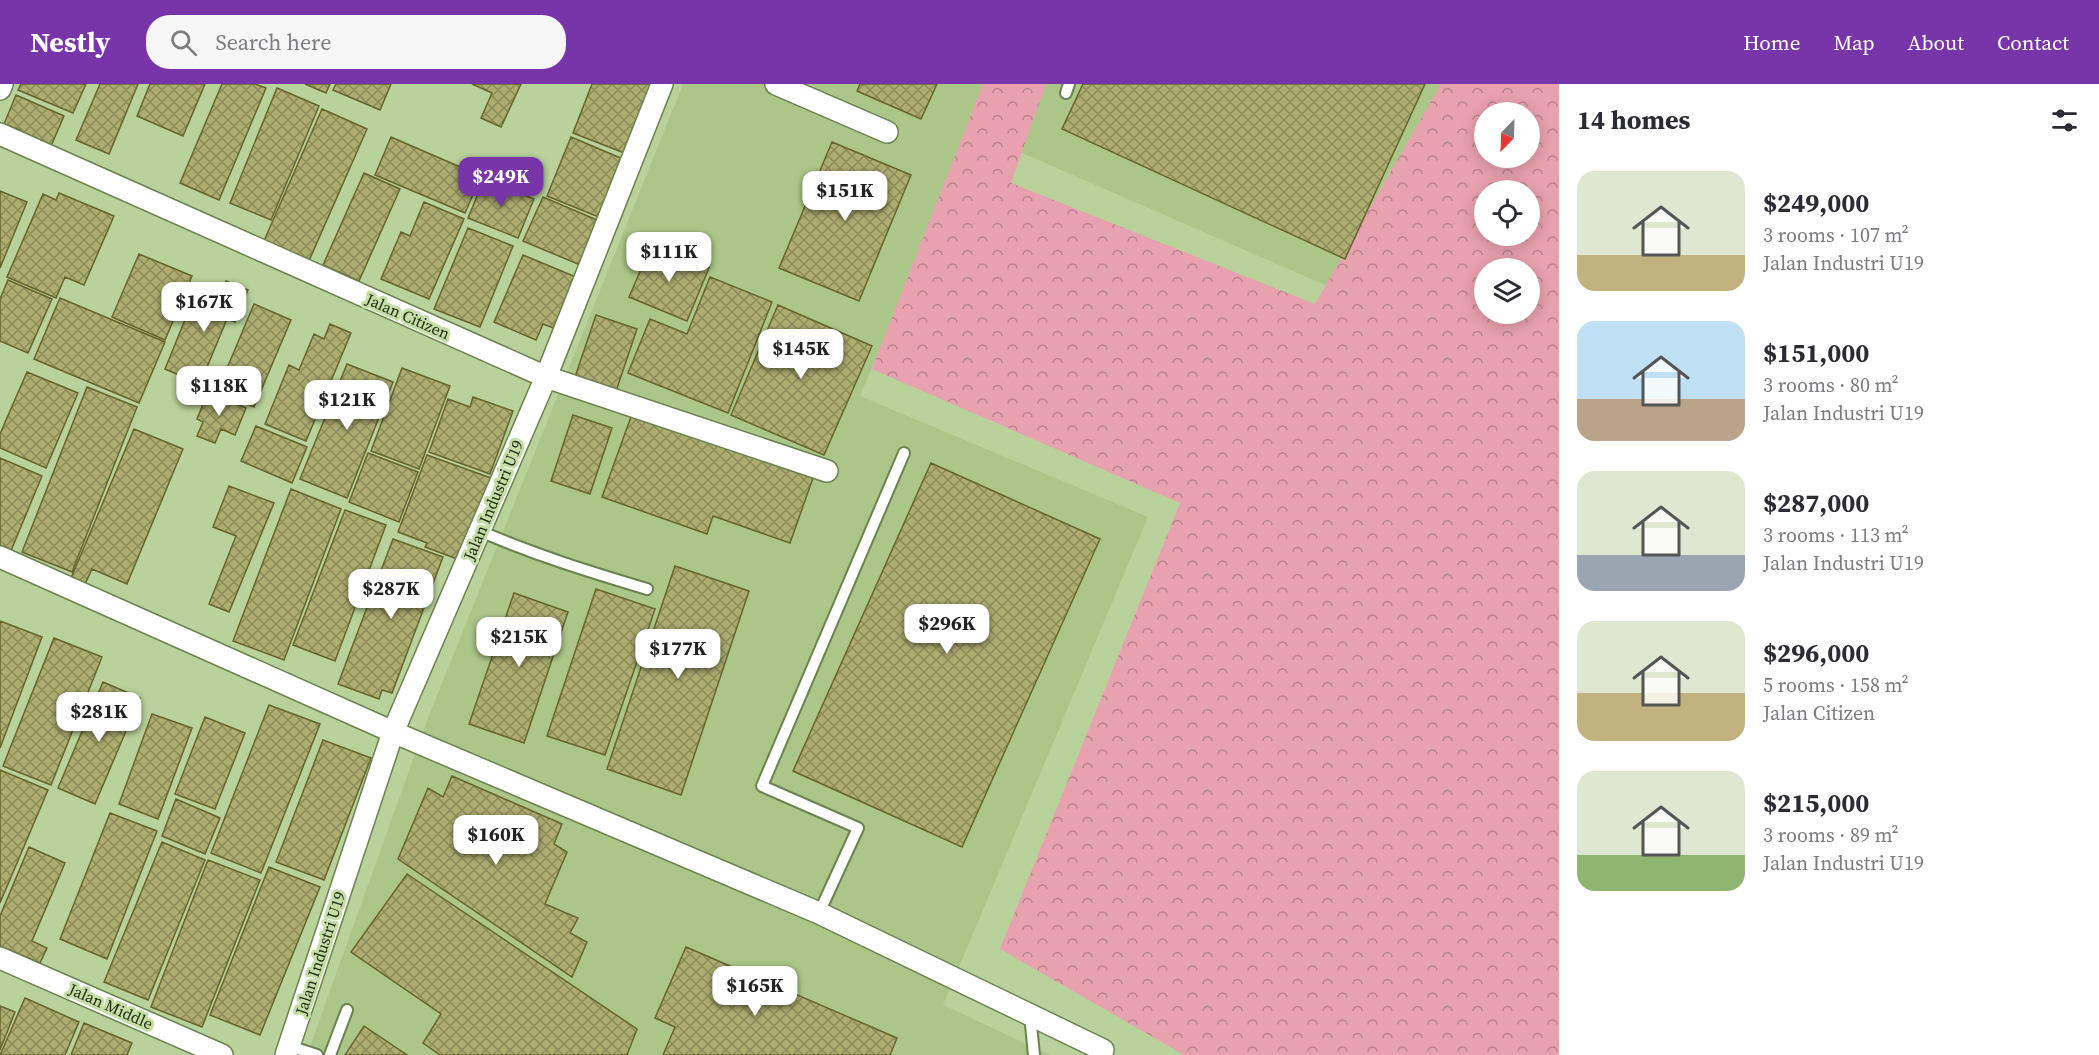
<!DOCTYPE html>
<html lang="en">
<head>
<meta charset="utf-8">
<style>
	:root { --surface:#fff; --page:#f7f7f7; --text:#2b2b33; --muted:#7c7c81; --accent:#7835a9 }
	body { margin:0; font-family:"Source Serif 4",serif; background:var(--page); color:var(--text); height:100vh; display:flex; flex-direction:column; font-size:22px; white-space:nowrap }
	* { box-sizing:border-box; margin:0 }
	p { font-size:20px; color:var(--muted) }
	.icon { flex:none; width:33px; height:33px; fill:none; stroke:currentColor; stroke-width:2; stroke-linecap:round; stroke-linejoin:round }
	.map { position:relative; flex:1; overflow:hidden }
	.side { display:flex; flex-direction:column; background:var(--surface); width:540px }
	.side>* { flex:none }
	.needle { width:39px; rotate:203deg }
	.fabs { position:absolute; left:1474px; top:18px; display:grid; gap:12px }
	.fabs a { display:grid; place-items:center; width:66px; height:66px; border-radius:50%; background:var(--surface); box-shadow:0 3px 15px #0003; font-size:30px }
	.price { position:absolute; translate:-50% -51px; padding:0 14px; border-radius:12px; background:#fff; color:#222; font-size:20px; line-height:39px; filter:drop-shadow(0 2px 3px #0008) }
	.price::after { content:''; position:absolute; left:50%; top:36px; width:18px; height:14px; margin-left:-9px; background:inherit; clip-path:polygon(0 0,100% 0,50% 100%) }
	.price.active { background:var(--accent); color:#fff }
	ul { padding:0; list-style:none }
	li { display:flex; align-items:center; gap:18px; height:150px; padding:0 18px }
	li span { display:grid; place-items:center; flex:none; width:168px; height:120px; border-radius:18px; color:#555 }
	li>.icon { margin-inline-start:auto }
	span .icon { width:72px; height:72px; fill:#fffc; stroke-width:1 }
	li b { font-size:26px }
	h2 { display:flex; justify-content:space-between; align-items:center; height:72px; padding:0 18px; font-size:26px }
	header { display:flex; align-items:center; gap:36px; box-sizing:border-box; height:84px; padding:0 30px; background:var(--accent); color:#fff }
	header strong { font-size:28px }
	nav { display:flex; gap:33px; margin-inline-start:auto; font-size:21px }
	.search { width:420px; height:54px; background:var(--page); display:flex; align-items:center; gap:15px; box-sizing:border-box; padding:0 21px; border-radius:24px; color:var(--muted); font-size:22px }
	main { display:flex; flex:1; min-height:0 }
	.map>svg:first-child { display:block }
	.built { fill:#acc689; fill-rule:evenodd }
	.forest { fill:url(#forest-crowns); fill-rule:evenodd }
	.building { fill:url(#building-cross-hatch); stroke:#67652c; stroke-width:1.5 }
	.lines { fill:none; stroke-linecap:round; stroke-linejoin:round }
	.lane-casing { stroke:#6c824f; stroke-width:14 }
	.street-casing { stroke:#6c824f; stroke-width:24 }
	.lane { stroke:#fff; stroke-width:10 }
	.street { stroke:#fff; stroke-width:21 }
	.labels { text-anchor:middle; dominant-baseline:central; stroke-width:6; stroke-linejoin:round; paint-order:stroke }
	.street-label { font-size:16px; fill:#1f2812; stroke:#c5dea6 }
</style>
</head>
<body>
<header>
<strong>Nestly</strong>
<div class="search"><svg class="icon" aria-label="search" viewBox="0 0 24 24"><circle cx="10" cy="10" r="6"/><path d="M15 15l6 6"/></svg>Search here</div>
<nav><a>Home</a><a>Map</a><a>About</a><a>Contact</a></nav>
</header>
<main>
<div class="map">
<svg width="1559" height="971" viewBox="0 0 1559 971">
	<defs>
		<pattern id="forest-crowns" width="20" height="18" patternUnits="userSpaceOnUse" patternTransform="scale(1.5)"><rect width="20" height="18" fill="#e8a1ae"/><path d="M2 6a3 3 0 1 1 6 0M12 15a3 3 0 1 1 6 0" fill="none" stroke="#bb838c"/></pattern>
		<pattern id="building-cross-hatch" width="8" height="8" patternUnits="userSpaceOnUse" patternTransform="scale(1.5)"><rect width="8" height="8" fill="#adac71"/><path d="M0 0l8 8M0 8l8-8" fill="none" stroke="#8c8c5b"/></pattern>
	</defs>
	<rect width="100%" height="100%" fill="#b9d19a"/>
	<path class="built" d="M 683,0 L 1559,0 L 1559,303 L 972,47 L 860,312 L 1148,433 L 943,921 L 1050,971 L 307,971 L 428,634 ZM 1485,28 L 1530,28 L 1530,74 L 1485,74 ZM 1485,106 L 1530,106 L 1530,152 L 1485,152 ZM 1485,184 L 1530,184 L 1530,230 L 1485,230 Z"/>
	<path class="forest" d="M 983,0 L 1046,0 L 1011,99 L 1315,220 L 1441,0 L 1559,0 L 1559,971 L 1184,971 L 1000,865 L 1180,419 L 872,285 ZM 1485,28 L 1530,28 L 1530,74 L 1485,74 ZM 1485,106 L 1530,106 L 1530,152 L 1485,152 ZM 1485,184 L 1530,184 L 1530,230 L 1485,230 Z"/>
	<path class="building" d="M 21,0 L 86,0 L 73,29 L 18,6 Z
		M 100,0 L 138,0 L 109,70 L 76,56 Z
		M 150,0 L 205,0 L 183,52 L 137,32 Z
		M 222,0 L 255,0 L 266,4 L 219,116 L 180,99 Z
		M 305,0 L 330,0 L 326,9 Z
		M 336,0 L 391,0 L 380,26 L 333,6 Z
		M 472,0 L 521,0 L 501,43 L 481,34 L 492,9 Z
		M 592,0 L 660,0 L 632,72 L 573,49 Z
		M 860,0 L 937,0 L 921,35 L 857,7 Z
		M 1083,0 L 1425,0 L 1345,175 L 1062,45 Z
		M 277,4 L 319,22 L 271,136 L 230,119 Z
		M 16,11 L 64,32 L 45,76 L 17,54 L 20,46 L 4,40 Z
		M 322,25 L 367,45 L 308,179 L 263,159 Z
		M 391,53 L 481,92 L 465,129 L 375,91 Z
		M 571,53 L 630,78 L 606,136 L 547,112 Z
		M 832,58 L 911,91 L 859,217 L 779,184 Z
		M 364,89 L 400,105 L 359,197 L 323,181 Z
		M 484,95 L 534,115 L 518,154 L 468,134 Z
		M 0,107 L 27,118 L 0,184 Z
		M 59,109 L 114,132 L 84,201 L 65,193 L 56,214 L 7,193 L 43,110 L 56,116 Z
		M 543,113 L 604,139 L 585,183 L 523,157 Z
		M 424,118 L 464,135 L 429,215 L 381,195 L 401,148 L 410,152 Z
		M 468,144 L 513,162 L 480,243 L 434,225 Z
		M 652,160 L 709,184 L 687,237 L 629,213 Z
		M 139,170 L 192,192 L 165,256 L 112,233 Z
		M 523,171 L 583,196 L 561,247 L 543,240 L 536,256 L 494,238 Z
		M 710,193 L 772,218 L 728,329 L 628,289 L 650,235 L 687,250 Z
		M 8,196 L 52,215 L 28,269 L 0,257 L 0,215 Z
		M 226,197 L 248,206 L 235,238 L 227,235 L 200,300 L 165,285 L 193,216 L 215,225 Z
		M 60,214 L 165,258 L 139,319 L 34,275 Z
		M 254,220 L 291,236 L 254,323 L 217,308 Z
		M 778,221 L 872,262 L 824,371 L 731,331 Z
		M 596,231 L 637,245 L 614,313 L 573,299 Z
		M 330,240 L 351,249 L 306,357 L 265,340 L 289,281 L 299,286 L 314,250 L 324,255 Z
		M 347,280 L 393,298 L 347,414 L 300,395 Z
		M 402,284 L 450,302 L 419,385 L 371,367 Z
		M 27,288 L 78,309 L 46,384 L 0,364 L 0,350 Z
		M 87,303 L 137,323 L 72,488 L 22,468 Z
		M 208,308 L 246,324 L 235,351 L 221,345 L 215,359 L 197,352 L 203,338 L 197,335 Z
		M 473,313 L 513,327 L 490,390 L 429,368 L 448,315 L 470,323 Z
		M 632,330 L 813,394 L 790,459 L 713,432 L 707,450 L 602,413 Z
		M 573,331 L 612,344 L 590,410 L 551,397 Z
		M 256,342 L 307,363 L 292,399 L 241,377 Z
		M 134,345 L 183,365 L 127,500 L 92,485 L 85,500 L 71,494 Z
		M 368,369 L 418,388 L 399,438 L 349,418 Z
		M 427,371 L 491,394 L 460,476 L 425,463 L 427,459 L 398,448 Z
		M 0,374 L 42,392 L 10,469 L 0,464 Z
		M 931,379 L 1100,455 L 962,763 L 793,687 Z
		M 229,402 L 274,419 L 229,528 L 209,520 L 236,452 L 213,443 Z
		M 291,405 L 341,425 L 284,576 L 233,557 Z
		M 345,426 L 386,441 L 335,577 L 293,561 Z
		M 393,455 L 443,473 L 392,609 L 382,606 L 379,615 L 338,600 Z
		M 675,482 L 749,507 L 681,711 L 607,685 Z
		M 596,505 L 655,525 L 605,671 L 547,652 Z
		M 514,509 L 568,528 L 524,659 L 469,640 Z
		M 0,537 L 42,553 L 0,664 Z
		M 54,554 L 102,573 L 51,701 L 3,682 Z
		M 103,598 L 140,614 L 95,720 L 58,704 Z
		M 269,621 L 320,640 L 261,789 L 211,769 Z
		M 152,630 L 192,644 L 158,735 L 119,720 Z
		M 205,633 L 245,649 L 215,725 L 175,710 Z
		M 323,656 L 371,674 L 324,796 L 276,778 Z
		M 0,686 L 48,706 L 0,819 Z
		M 452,692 L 562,740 L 554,760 L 567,768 L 545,820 L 578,834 L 570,849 L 587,858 L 572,893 L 398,775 L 428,704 L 443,713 Z
		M 176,715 L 220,734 L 205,770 L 162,752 Z
		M 110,729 L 157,747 L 107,875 L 60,855 Z
		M 162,758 L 205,776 L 148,916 L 104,898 Z
		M 29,763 L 65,779 L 32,857 L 47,864 L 40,879 L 0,862 L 0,832 Z
		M 208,776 L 260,796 L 202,943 L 151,923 Z
		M 269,783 L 320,803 L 260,951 L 210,931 Z
		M 407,790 L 637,945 L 627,971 L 440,971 L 423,959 L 441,930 L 351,868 Z
		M 686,863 L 897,954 L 890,971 L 663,971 L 675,943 L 655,934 Z
		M 25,914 L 79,938 L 65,971 L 0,971 Z
		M 0,922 L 15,928 L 0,966 Z
		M 84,939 L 132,959 L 127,971 L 71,971 Z
		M 364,942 L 407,971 L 345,971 Z"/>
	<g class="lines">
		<defs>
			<path id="lane" d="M 1066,9 L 1069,0
				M 480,447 C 535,471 590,488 647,505
				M 819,829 L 858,744 L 762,702 L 904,369
				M 1030,931 L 1034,971
				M 289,962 L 317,971
				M 330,971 L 347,926"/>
			<path id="street" d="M 776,0 L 887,48
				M 0,5 L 2,0
				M 0,50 L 546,293 L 827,387
				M 0,473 L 393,648 L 819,829 L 1103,966
				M 0,874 L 222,971
				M 286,971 L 393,648 L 546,293 L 662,0"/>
		</defs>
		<use href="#lane" class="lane-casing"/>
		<use href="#street" class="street-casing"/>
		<use href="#lane" class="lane"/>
		<use href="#street" class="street"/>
	</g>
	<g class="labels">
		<g class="street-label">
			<text transform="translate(408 232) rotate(24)">Jalan Citizen</text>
			<text transform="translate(493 416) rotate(-67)">Jalan Industri U19</text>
			<text transform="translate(320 869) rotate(-72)">Jalan Industri U19</text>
			<text transform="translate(111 922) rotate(24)">Jalan Middle</text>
		</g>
	</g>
</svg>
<div class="fabs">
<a><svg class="needle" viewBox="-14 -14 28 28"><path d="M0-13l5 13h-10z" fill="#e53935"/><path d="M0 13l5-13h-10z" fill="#7c7c81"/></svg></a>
<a><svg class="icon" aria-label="locate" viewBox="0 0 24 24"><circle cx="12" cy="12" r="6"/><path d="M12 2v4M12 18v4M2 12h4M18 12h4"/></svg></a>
<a><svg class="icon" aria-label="layers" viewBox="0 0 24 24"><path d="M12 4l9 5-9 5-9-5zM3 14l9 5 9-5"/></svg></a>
</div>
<b class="price active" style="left:501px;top:124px">$249K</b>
<b class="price" style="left:845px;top:138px">$151K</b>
<b class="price" style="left:669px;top:199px">$111K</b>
<b class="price" style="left:204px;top:249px">$167K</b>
<b class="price" style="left:801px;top:296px">$145K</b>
<b class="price" style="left:219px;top:333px">$118K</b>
<b class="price" style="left:347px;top:347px">$121K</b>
<b class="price" style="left:391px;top:536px">$287K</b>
<b class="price" style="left:947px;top:571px">$296K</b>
<b class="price" style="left:519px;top:584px">$215K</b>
<b class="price" style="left:678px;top:596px">$177K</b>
<b class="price" style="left:99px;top:659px">$281K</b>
<b class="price" style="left:496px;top:782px">$160K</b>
<b class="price" style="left:755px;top:933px">$165K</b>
</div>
<section class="side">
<h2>14 homes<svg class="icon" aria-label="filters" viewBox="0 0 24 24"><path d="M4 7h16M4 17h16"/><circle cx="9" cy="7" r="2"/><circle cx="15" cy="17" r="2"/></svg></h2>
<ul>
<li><span style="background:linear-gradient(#dfe7d0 70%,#c2b280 0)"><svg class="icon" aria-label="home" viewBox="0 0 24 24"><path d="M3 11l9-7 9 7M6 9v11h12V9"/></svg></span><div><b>$249,000</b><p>3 rooms · 107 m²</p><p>Jalan Industri U19</p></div></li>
<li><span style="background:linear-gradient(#bfe0f5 65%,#b9a48a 0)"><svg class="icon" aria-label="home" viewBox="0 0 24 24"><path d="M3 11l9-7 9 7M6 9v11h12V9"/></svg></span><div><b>$151,000</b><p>3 rooms · 80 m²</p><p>Jalan Industri U19</p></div></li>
<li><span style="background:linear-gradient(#dfe7d0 70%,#9aa5b1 0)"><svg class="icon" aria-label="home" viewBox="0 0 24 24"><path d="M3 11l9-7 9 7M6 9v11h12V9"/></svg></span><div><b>$287,000</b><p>3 rooms · 113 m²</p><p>Jalan Industri U19</p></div></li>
<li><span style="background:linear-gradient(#dfe7d0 60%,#c2b280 0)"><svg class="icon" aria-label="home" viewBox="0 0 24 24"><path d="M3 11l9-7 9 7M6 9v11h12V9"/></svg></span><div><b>$296,000</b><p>5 rooms · 158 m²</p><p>Jalan Citizen</p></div></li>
<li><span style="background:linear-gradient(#dfe7d0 70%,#8fb573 0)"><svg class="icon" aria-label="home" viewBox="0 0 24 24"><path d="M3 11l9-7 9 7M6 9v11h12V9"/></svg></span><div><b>$215,000</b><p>3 rooms · 89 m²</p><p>Jalan Industri U19</p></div></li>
</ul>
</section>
</main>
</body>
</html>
